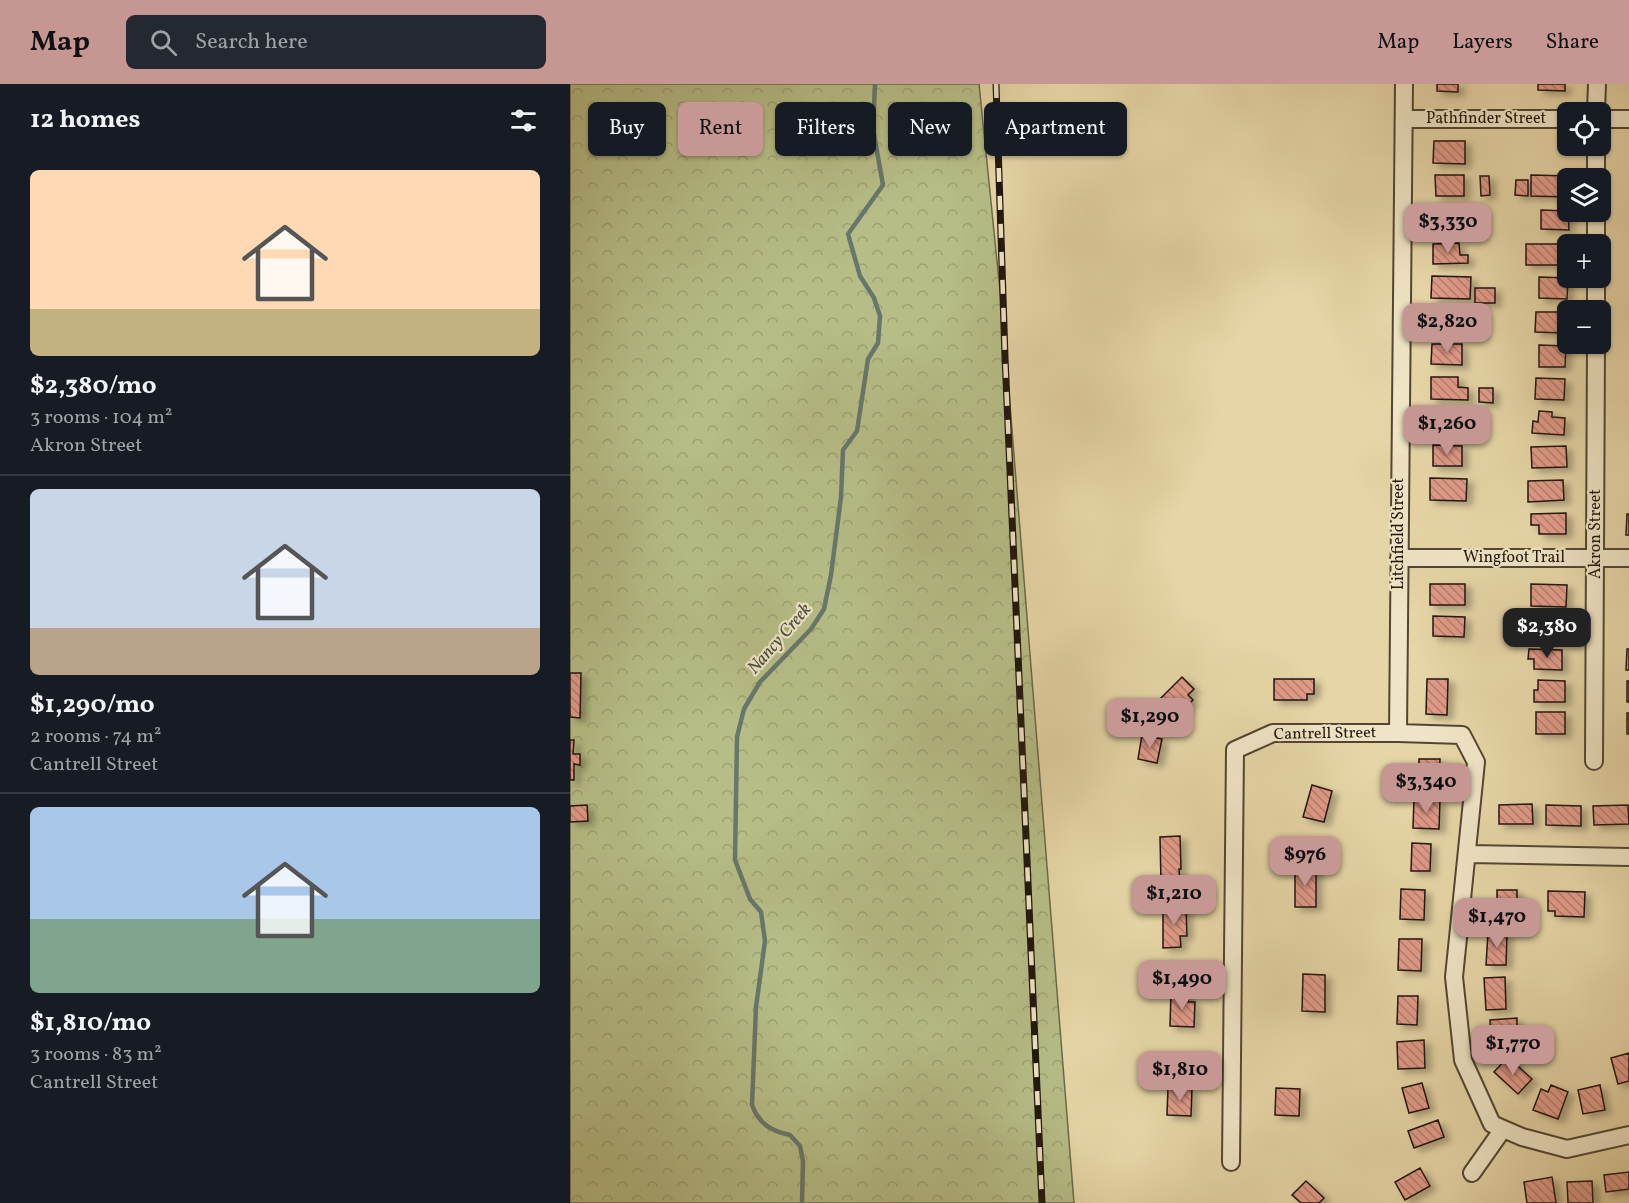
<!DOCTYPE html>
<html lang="en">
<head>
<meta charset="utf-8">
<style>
	:root { --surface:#171b24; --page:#242831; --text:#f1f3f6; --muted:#9ea1a6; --line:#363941; --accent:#c59692 }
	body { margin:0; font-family:Vollkorn,serif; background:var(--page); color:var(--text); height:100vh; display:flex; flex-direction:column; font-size:22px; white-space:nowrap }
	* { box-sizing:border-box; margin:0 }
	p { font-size:20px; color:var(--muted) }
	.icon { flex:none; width:33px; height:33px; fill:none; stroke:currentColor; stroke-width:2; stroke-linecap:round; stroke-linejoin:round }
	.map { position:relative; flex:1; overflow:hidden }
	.details { display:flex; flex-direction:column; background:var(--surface); width:570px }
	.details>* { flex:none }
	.top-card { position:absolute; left:18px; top:18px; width:570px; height:54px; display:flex; gap:12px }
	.buttons { position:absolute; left:987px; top:18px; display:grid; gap:12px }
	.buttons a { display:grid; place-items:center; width:54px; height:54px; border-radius:9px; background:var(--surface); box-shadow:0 2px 4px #0004; font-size:30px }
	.price { position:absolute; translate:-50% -51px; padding:0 14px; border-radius:12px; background:var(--accent); color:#111; font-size:20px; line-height:39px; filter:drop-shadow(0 2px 3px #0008) }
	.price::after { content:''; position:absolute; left:50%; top:36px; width:18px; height:14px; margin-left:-9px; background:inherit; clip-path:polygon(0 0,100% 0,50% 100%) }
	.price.active { background:#222; color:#fff }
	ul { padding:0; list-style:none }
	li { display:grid; align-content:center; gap:12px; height:318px; padding:0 30px }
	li+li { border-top:2px solid var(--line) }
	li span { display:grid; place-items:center; height:186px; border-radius:9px; color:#555 }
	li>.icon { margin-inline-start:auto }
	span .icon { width:108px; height:108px; fill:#fffc; stroke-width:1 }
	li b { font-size:26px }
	h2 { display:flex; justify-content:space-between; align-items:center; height:72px; padding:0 30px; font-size:26px }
	.pill { padding:0 21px; border-radius:9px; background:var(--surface); box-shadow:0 2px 4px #0004; font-size:21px; line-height:54px }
	.pill.active { background:var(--accent); color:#111 }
	header { display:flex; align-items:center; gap:36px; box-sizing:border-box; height:84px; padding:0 30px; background:var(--accent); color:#111 }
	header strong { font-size:28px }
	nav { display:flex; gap:33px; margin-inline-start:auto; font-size:21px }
	.search { width:420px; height:54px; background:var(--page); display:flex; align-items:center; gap:15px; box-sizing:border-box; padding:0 21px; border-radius:9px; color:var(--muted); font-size:22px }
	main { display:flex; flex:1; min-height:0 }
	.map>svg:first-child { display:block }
	.forest { fill:url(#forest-crowns); stroke:#6b6a49; stroke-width:1.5 }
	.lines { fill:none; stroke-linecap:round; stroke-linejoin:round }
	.stream { stroke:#67776b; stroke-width:4.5 }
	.building { fill:url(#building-back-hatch); stroke:#20160c; stroke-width:1.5; filter:url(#shadow) }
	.street-casing { stroke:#524632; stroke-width:20 }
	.street { stroke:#efe4c5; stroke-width:16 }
	.rail-casing { stroke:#20160c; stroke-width:7 }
	.rail { stroke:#efe4c5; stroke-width:4.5; stroke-dasharray:14; stroke-linecap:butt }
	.labels { text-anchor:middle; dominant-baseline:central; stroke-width:4.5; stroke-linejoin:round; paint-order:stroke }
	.street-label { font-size:16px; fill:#20160c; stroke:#efe4c5 }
	.water-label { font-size:18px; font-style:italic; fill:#494f43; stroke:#efe4c5 }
</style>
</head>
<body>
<header>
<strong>Map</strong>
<div class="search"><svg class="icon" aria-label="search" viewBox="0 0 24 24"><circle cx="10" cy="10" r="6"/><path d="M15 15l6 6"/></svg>Search here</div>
<nav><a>Map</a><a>Layers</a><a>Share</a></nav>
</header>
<main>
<section class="details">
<h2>12 homes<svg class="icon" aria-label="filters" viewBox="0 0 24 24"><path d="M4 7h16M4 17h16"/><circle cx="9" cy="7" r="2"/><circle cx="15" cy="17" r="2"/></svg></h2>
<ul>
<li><span style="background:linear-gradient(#ffd9b3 75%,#c2b280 0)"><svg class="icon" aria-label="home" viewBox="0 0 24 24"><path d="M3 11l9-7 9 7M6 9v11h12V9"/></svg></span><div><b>$2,380/mo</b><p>3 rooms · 104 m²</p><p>Akron Street</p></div></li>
<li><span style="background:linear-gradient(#c9d6e8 75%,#b9a48a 0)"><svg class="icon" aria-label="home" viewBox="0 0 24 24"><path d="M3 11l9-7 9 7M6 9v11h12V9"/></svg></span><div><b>$1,290/mo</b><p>2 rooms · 74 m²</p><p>Cantrell Street</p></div></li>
<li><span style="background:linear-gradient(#a9c7e8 60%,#7fa58c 0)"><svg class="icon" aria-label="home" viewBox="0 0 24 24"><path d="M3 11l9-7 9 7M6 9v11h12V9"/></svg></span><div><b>$1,810/mo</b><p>3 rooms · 83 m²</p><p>Cantrell Street</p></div></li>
</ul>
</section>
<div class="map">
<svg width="1059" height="1119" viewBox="0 0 1059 1119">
	<defs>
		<pattern id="forest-crowns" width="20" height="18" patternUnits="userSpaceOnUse" patternTransform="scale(1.5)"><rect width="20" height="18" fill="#b6bd86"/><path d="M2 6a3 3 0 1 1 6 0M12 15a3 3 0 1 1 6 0" fill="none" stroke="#9ca272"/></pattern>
		<pattern id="building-back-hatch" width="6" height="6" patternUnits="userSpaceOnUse" patternTransform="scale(1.5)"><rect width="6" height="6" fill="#e09a88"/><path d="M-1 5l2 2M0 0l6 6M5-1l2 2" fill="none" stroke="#b57d6e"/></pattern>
		<filter id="shadow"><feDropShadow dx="6" dy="4" stdDeviation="3" flood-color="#0004"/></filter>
	</defs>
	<rect width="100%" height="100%" fill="#e6d5a6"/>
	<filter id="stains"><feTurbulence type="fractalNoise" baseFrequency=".00333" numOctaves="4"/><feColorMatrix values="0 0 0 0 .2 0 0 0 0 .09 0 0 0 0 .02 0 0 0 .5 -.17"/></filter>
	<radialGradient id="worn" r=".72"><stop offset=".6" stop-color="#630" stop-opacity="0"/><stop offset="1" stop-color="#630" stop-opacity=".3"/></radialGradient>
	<path class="forest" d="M 0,0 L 409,0 L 434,246 L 504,1119 L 0,1119 Z"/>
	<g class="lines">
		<path class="stream" d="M 232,1119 L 233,1077 L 230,1062 L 220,1051 C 201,1047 189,1040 182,1021 L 186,923 L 195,857 L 191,828 L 180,815 L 165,776 L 167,653 L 174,625 L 190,598 L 241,545 L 254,525 L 261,491 L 271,413 L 273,366 L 287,347 L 298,275 L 308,259 L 310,232 L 304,214 L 290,192 L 278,150 L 313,101 L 303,45 L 305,0"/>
	</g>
	<path class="building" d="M 867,0 L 888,0 L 888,8 L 867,7 Z
		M 968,0 L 995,0 L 995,7 L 968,6 Z
		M 864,57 L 895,57 L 895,80 L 863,79 Z
		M 865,91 L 894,91 L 894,112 L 866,112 Z
		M 961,91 L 999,92 L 998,113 L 961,112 Z
		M 910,92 L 919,92 L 920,111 L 911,112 Z
		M 946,96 L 958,96 L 958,112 L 945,111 Z
		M 862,124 L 889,125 L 889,134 L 897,134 L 897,146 L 861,146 Z
		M 971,126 L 998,127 L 999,146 L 971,145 Z
		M 889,159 L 890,171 L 898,171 L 898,179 L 863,180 L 863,160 Z
		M 956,160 L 998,160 L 998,181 L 956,181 Z
		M 862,192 L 901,193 L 900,215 L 861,214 Z
		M 969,193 L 998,194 L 997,215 L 969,214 Z
		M 905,204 L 925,204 L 925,219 L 905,219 Z
		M 865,227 L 886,227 L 885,247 L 864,247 Z
		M 966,228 L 995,228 L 994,249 L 965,248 Z
		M 862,260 L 892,260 L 892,281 L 861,280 Z
		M 969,261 L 996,262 L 995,283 L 969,283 Z
		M 861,293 L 888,293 L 888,303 L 898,304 L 898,316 L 861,315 Z
		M 966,294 L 995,295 L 994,316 L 965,315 Z
		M 909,304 L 923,304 L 923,319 L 909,318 Z
		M 861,327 L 896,327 L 895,349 L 860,349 Z
		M 969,327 L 982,328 L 982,333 L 995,334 L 994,351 L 962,349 L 963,337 L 968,338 Z
		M 863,361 L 892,362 L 892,382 L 863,382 Z
		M 996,362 L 997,383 L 962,384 L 961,363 Z
		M 860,394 L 897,395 L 896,417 L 860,416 Z
		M 993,396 L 994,416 L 958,418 L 958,397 Z
		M 996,429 L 996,450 L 969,450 L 969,441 L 961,441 L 961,430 Z
		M 1057,430 L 1059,430 L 1059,451 L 1056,451 Z
		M 860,500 L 895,500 L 895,521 L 860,521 Z
		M 961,500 L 997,501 L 996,523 L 961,522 Z
		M 863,532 L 895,533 L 894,553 L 863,552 Z
		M 969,533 L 996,533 L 995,553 L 968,553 Z
		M 959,565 L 992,566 L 992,586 L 964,585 L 964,575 L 958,575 Z
		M 1057,565 L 1059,565 L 1059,586 L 1056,586 Z
		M 0,589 L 11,589 L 10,634 L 0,633 Z
		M 612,593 L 624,605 L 618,611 L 623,616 L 602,636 L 586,619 Z
		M 704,595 L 744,595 L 744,610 L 737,610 L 737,616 L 704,616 Z
		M 857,595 L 878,595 L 877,631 L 856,630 Z
		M 968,596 L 995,597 L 995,618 L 964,618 L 964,606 L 968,606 Z
		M 1057,597 L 1059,597 L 1059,618 L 1057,618 Z
		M 966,628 L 995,628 L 995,650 L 966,650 Z
		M 1057,629 L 1059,629 L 1059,650 L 1057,650 Z
		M 572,651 L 592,655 L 587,679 L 568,675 Z
		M 0,656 L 4,656 L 3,670 L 10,670 L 10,681 L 4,680 L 4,696 L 0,696 Z
		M 849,675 L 870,675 L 869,705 L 849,705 Z
		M 742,701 L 762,707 L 754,738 L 733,733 Z
		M 844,715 L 870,716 L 869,745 L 843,744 Z
		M 962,720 L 963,740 L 929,740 L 929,721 Z
		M 17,721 L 18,737 L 0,738 L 0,722 Z
		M 976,721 L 1011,722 L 1011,742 L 976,741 Z
		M 1058,721 L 1059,740 L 1024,741 L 1023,722 Z
		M 610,752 L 611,785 L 609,785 L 610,798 L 591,798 L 590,753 Z
		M 842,759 L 861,760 L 860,787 L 841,787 Z
		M 725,782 L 746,783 L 746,823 L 725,823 Z
		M 831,805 L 855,806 L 854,836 L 830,835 Z
		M 927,806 L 947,806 L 947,817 L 956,817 L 956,825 L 948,825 L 949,836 L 931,836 L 930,826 L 927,827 Z
		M 978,807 L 1015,808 L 1014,833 L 985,832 L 985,827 L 978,827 Z
		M 593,823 L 616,823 L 617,852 L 610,852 L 611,863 L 593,864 Z
		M 918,848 L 937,849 L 936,881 L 916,881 Z
		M 829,855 L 852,855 L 851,887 L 828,886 Z
		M 733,890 L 755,891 L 755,928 L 732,927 Z
		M 935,893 L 936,925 L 916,926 L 914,894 Z
		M 601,908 L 618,909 L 618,918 L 625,918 L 624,943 L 600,942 Z
		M 828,912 L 848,912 L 847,941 L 827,940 Z
		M 947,934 L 947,951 L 937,952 L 938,961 L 921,962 L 920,936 Z
		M 854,956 L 855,984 L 828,985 L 827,958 Z
		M 1059,969 L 1059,997 L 1048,1000 L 1041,974 Z
		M 938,973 L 962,995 L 948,1010 L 924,988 Z
		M 852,999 L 859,1024 L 839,1029 L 832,1004 Z
		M 981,1001 L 998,1008 L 988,1035 L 963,1026 L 971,1005 L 978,1008 Z
		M 1030,1001 L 1035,1026 L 1013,1030 L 1008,1006 Z
		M 598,1004 L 622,1005 L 621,1032 L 597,1031 Z
		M 706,1004 L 730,1005 L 729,1032 L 705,1031 Z
		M 868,1036 L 874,1053 L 844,1064 L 838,1047 Z
		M 850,1084 L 860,1102 L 835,1116 L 825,1098 Z
		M 1059,1088 L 1059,1105 L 1036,1108 L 1034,1091 Z
		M 982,1093 L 986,1119 L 957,1119 L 954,1098 Z
		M 736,1097 L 754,1114 L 749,1119 L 731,1119 L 722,1111 Z
		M 1022,1097 L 1023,1119 L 998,1119 L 997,1098 Z"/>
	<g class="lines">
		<defs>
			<path id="street" d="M 1026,28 L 1027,0
				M 834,35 L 998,35
				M 1030,35 L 1059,35
				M 1026,94 L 1026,62
				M 1026,160 L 1026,128
				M 1026,226 L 1026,194
				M 829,474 L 1059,474
				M 828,649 L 834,0
				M 1024,677 L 1026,260
				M 898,770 L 1059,773
				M 661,1078 L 665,666 L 703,649 L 828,649 L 892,651 L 906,678 L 884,893 L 893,976 L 922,1040 L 952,1053 L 997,1065 L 1059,1051
				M 902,1089 L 933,1045"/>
		</defs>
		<use href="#street" class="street-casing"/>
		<use href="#street" class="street"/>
		<defs>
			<path id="rail" d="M 426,0 L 435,273 L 472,1119"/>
		</defs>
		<use href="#rail" class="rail-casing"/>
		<use href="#rail" class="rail"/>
	</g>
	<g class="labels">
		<g class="street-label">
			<text x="916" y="35">Pathfinder Street</text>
			<text transform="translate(829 450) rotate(-90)">Litchfield Street</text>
			<text transform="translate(1026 450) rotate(-90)">Akron Street</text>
			<text x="944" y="474">Wingfoot Trail</text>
			<text transform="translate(755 650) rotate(-1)">Cantrell Street</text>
		</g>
		<g class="water-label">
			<text transform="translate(210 555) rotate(-49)">Nancy Creek</text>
		</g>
	</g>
	<rect width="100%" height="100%" filter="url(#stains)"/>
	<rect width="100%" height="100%" fill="url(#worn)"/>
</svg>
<div class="buttons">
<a><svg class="icon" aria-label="locate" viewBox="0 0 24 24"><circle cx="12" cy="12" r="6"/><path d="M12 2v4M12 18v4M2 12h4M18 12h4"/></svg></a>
<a><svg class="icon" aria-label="layers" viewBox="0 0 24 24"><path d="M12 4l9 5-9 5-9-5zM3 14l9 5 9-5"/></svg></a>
<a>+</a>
<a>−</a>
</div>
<b class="price" style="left:878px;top:170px">$3,330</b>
<b class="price" style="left:877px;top:270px">$2,820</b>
<b class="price" style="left:877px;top:372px">$1,260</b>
<b class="price active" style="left:977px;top:575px">$2,380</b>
<b class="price" style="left:580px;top:665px">$1,290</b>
<b class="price" style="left:856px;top:730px">$3,340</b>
<b class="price" style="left:735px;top:803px">$976</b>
<b class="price" style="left:604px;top:842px">$1,210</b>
<b class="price" style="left:927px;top:865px">$1,470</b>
<b class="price" style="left:612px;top:927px">$1,490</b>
<b class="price" style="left:943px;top:992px">$1,770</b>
<b class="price" style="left:610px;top:1018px">$1,810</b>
<div class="top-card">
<a class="pill">Buy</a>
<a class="pill active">Rent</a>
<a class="pill">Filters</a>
<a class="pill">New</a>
<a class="pill">Apartment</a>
</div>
</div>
</main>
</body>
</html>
